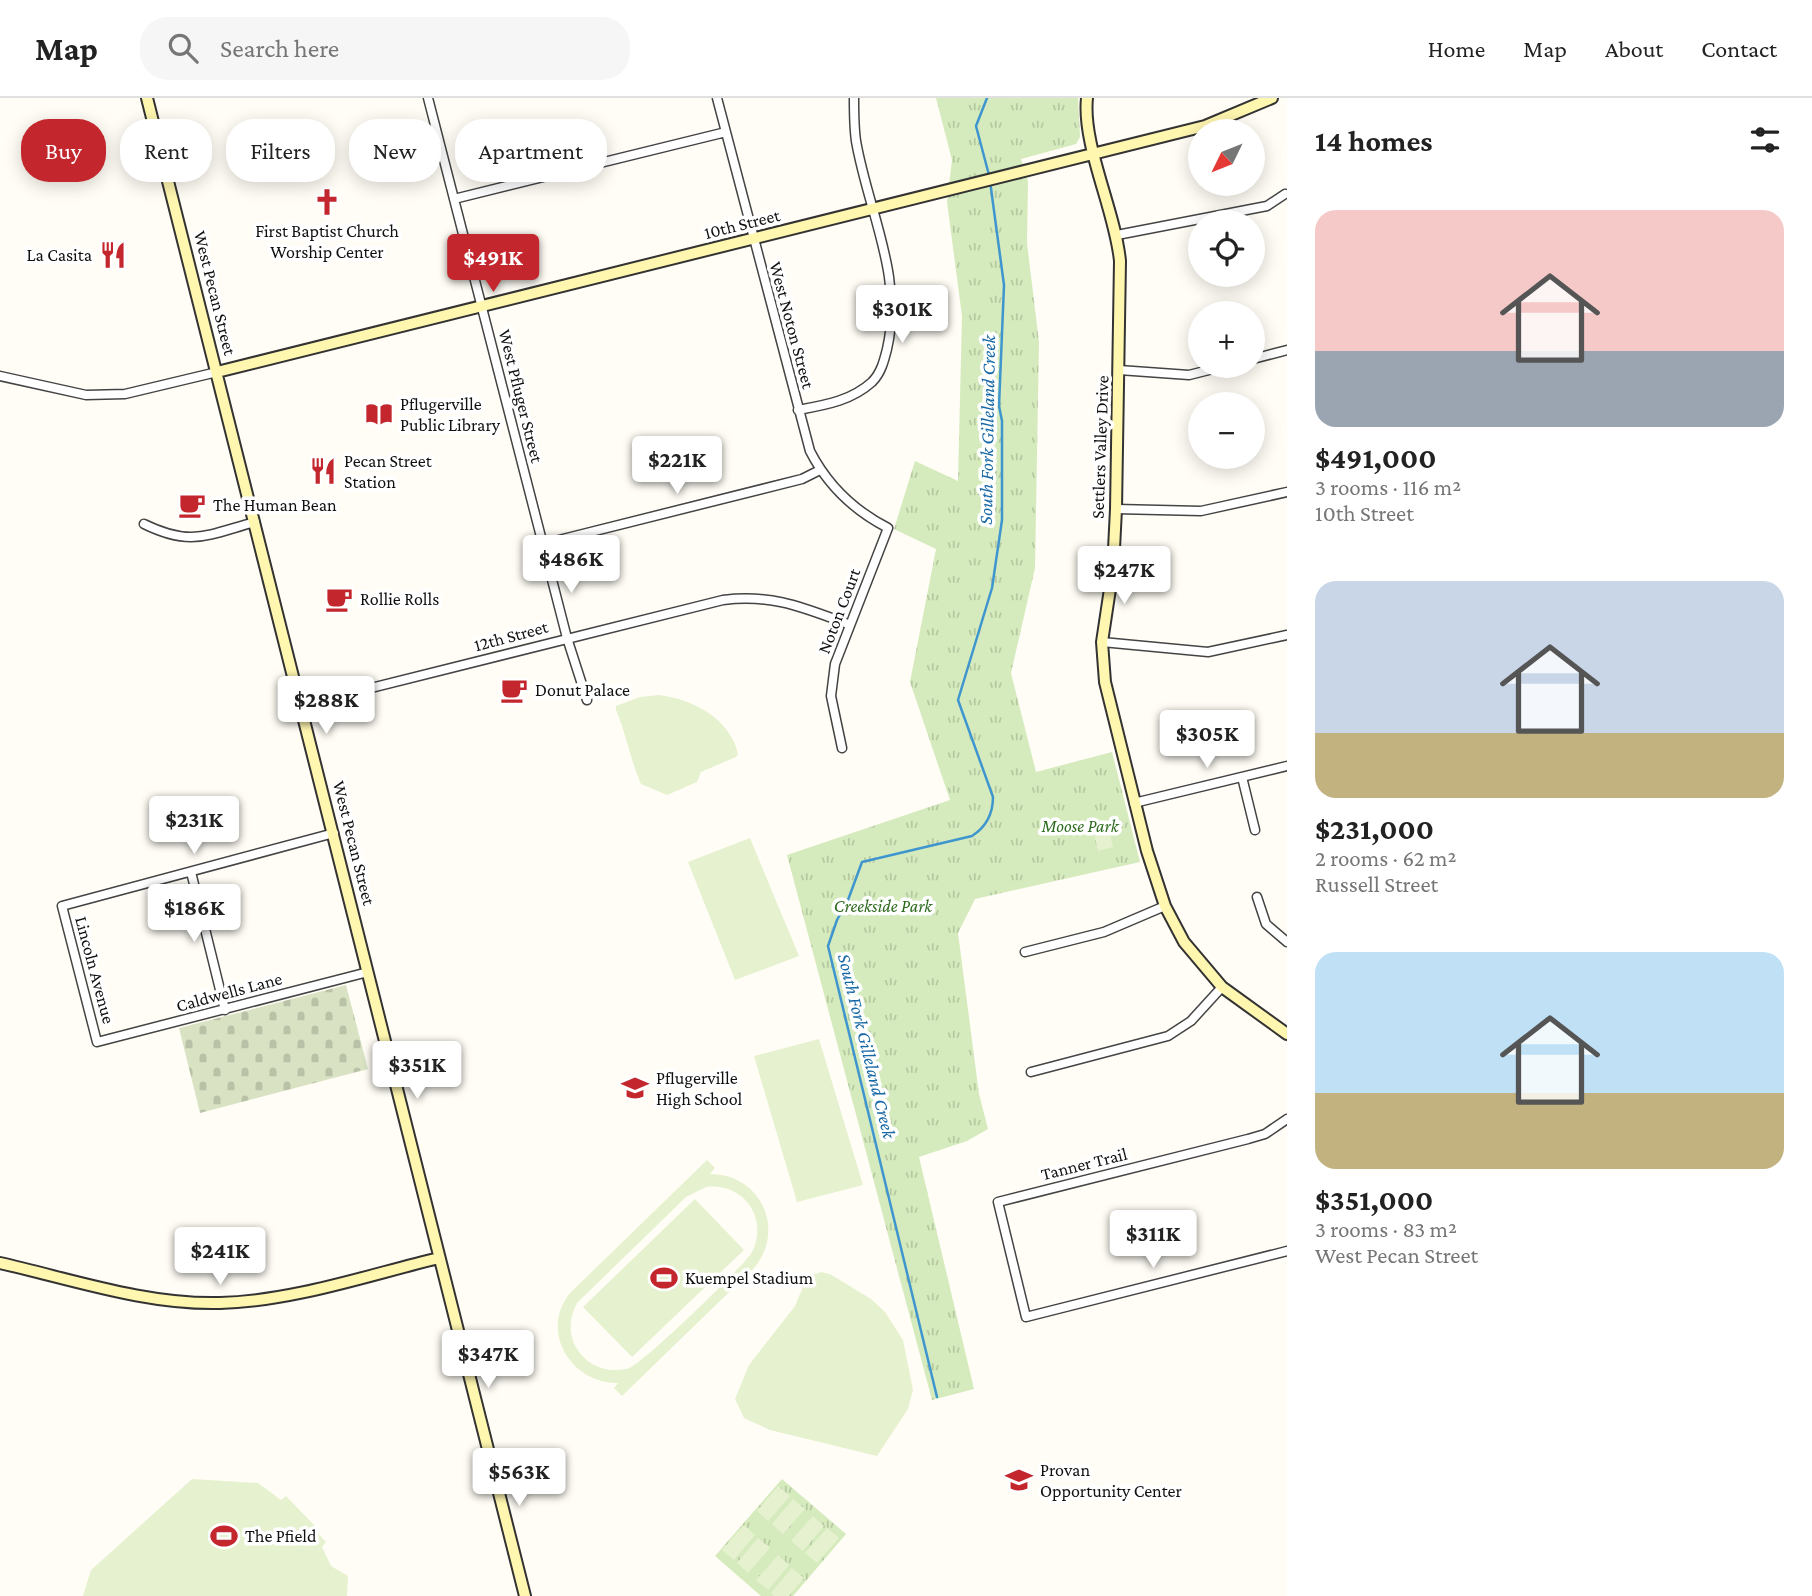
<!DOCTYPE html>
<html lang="en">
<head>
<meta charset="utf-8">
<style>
	:root { --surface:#fff; --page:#f6f6f6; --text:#222; --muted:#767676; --line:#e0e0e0; --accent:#c4262e }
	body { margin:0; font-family:"Crimson Pro",serif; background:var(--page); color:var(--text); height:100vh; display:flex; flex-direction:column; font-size:26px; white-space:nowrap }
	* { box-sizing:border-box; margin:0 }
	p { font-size:23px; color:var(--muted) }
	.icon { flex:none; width:38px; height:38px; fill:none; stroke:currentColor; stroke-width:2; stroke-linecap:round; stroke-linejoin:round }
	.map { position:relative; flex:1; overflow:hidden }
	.drawer { display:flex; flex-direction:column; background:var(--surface); width:525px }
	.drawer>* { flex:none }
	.top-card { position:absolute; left:21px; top:21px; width:665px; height:63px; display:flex; gap:14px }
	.needle { width:46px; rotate:227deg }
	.buttons { position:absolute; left:1188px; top:21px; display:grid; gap:14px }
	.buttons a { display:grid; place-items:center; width:77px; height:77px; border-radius:50%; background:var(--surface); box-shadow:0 4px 18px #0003; font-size:35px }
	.price { position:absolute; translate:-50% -60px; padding:0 16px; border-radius:7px; background:#fff; color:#222; font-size:23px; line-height:46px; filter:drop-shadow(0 2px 4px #0008) }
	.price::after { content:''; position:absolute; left:50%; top:42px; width:21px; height:16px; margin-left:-10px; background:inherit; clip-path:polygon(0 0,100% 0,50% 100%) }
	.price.current { background:var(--accent); color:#fff }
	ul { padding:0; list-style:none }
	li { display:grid; align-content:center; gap:14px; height:371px; padding:0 28px }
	li span { display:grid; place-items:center; height:217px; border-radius:21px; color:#555 }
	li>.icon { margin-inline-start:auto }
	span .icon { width:126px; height:126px; fill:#fffc; stroke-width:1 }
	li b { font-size:30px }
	h2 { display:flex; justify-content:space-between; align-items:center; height:84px; padding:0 28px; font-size:30px }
	.tag { padding:0 24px; border-radius:28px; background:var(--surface); box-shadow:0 4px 18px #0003; font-size:24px; line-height:63px }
	.tag.current { background:var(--accent); color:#fff }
	header { display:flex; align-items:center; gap:42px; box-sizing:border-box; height:98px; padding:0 35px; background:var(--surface); border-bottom:2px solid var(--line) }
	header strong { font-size:33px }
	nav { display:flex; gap:38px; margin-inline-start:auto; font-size:24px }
	.search { width:490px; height:63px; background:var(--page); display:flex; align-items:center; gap:18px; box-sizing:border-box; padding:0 24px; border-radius:28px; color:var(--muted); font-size:26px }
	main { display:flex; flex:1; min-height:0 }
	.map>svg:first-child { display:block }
	.cemetery { fill:url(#cemetery-stones) }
	.park { fill:url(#park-tufts) }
	.pitch { fill:#e6f2cf; fill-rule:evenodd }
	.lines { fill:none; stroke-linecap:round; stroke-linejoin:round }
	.stream { stroke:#3f96cf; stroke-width:2.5 }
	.street-casing { stroke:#444; stroke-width:11 }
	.secondary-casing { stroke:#333; stroke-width:14 }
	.street { stroke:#fff; stroke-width:8 }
	.secondary { stroke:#fff6b0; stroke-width:10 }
	.labels { text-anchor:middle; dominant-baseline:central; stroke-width:7; stroke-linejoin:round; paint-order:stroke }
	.street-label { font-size:18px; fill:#111; stroke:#fff }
	.poi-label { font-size:18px; fill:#111; stroke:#fff; text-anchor:start }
	.park-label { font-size:18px; font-style:italic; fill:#2f6b1f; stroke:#fff }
	.water-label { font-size:19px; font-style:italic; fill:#1768a6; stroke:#fff }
</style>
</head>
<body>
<header>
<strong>Map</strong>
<div class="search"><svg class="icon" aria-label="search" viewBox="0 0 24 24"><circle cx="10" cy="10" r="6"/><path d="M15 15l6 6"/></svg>Search here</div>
<nav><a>Home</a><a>Map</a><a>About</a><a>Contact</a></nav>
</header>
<main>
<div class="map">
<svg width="1287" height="1498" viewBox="0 0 1287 1498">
	<defs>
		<pattern id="cemetery-stones" width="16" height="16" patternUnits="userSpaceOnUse" patternTransform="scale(1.75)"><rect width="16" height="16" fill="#d9e3c4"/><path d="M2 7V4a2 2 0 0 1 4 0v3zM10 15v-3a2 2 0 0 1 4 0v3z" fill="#b9c2a7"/></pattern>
		<pattern id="park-tufts" width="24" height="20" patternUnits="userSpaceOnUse" patternTransform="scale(1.75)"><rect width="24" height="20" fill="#d5ebbd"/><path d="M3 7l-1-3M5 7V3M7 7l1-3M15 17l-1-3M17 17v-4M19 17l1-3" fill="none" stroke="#b6c8a1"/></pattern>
	</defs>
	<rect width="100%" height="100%" fill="#fffdf5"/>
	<path class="cemetery" d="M 346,887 L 368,971 L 200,1015 L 179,930 Z"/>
	<path class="park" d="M 936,0 L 1078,0 L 1080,39 L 1076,46 L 1021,61 L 1028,83 L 1027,145 L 1039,244 L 1035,470 L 1011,575 L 1036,674 L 1112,654 L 1140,764 L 975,801 L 958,835 L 979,996 L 988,1031 L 967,1043 L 919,1059 L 974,1291 L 932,1302 L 787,757 L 950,702 L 910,584 L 936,451 L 894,431 L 915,363 L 958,383 L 962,218 L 947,104 L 952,62 Z
		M640 353a10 10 0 1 1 20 0a10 10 0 1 1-20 0Z
		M 782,1381 L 846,1436 L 793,1498 L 761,1498 L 715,1458 Z"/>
	<path class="pitch" d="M 659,597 C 692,601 730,620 738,656 L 736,659 L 701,674 L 697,684 L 667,697 L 641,686 C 630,661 627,638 616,612 L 616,608 L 640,599 Z
		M 1107,724 L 1113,749 L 1098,753 L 1092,727 Z
		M 750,740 L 799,858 L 735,882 L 688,764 Z
		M 819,941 L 863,1087 L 797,1104 L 754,958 Z
		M 707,1062 L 715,1070 L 710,1076 C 760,1076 786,1130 755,1169 L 622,1298 L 614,1290 L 618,1285 C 571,1286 538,1232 571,1194 ZM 706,1089 C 744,1084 770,1122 751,1156 C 738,1173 645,1264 629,1270 C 610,1276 588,1269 577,1251 C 568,1237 569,1220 577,1205 L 686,1099 Z
		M 695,1101 L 744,1152 L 632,1259 L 583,1209 Z
		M 821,1174 L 830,1176 L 871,1201 L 885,1214 L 903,1242 L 913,1292 L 908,1311 L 877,1358 L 770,1332 L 744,1320 L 735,1301 L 749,1267 L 795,1208 L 807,1179 Z
		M 192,1381 L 258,1385 L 281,1402 L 286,1398 L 317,1430 L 315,1432 L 326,1444 L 322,1449 L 331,1468 L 348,1478 L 347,1498 L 83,1498 L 91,1472 Z
		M 778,1388 L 790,1398 L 768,1423 L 757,1413 Z
		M 793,1401 L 805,1411 L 783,1436 L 772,1426 Z
		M 813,1418 L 824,1428 L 803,1453 L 791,1443 Z
		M 744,1427 L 755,1437 L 734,1462 L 722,1452 Z
		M 827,1430 L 839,1440 L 817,1465 L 805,1455 Z
		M 758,1440 L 770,1450 L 748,1475 L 737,1465 Z
		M 778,1457 L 789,1467 L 768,1492 L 756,1482 Z
		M 792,1470 L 804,1480 L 789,1498 L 774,1498 L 771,1495 Z"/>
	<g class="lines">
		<path class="stream" d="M 987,0 L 976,28 L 989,77
			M 937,1299 L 828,848 L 837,822 L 848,802 L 862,764 L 972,738 C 986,729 993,717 993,699 L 958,602 L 992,490 L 1002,422 L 1002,323 L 999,308 L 1004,187 L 990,83"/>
		<defs>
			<path id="street" d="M 428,0 L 567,540 L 587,602
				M 717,0 L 810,353 C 828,388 853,412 888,430 L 835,566 L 831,598 L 842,650
				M 454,101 L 726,34
				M 1117,137 L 1267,108 L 1285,96
				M 1253,261 L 1287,252
				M 1119,272 L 1189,277 L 1225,268
				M 0,278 L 86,297 L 125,296 L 217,274
				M 798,312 C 825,307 851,303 872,284 C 881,275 884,263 887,251 C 904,178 868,113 856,43 C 854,29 854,14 854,0
				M 1116,411 L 1201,413 L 1287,394
				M 144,426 C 191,449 207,437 255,424
				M 543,446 L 802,381 L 820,372
				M 1102,544 L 1208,554 L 1287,537
				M 303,607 L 723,502 C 773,496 802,509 848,526
				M 1242,679 L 1255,732
				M 1134,705 L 1287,668
				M 334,735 L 62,808 L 97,944 L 368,874
				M 191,774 L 225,912
				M 1257,799 L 1266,826 L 1287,844
				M 1025,854 L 1104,834 L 1165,808
				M 1031,974 L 1168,938 L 1191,923 L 1222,889
				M 1287,1021 L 1265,1036 L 1248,1041 L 998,1104 L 1026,1219 L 1287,1153"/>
			<path id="secondary" d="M 147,0 L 525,1498
				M 1087,0 C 1082,47 1115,112 1120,163 L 1116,411 L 1113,471 L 1102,544 L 1105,584 L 1147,753 L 1165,808 L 1184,844 L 1222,889 L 1287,936
				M 217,274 L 1205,28 L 1272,0
				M 0,1165 C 71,1181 146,1207 220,1205 C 294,1203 368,1177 439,1160"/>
		</defs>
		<use href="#street" class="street-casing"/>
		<use href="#secondary" class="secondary-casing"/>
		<use href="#street" class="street"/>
		<use href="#secondary" class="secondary"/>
	</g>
	<defs>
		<symbol id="church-bare" viewBox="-9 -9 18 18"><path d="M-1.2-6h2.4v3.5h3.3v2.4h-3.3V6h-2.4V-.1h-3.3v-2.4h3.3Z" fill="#c4262e" stroke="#fff" stroke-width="2.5" paint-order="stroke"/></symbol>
		<symbol id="restaurant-bare" viewBox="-9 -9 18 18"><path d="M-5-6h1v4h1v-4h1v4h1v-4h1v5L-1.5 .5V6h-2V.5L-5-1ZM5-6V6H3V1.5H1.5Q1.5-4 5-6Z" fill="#c4262e" stroke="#fff" stroke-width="2.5" paint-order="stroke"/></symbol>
		<symbol id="library-bare" viewBox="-9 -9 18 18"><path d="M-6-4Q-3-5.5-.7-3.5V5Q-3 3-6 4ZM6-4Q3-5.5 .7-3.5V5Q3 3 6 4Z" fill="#c4262e" stroke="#fff" stroke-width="2.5" paint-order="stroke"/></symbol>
		<symbol id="cafe-bare" viewBox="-9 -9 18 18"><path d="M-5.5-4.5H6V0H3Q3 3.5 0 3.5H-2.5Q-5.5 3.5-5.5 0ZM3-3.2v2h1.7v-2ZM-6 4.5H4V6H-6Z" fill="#c4262e" stroke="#fff" stroke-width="2.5" paint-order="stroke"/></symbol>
		<symbol id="school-bare" viewBox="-9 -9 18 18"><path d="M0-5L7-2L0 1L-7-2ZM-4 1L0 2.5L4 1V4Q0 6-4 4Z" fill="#c4262e" stroke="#fff" stroke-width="2.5" paint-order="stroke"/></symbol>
		<symbol id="stadium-bare" viewBox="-9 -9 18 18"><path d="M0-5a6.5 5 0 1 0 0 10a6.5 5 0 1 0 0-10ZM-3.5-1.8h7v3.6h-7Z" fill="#c4262e" stroke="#fff" stroke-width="2.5" paint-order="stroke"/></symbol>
	</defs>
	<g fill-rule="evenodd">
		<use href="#church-bare" x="308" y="85" width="38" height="38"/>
		<use href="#restaurant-bare" x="94" y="138" width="38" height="38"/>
		<use href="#library-bare" x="360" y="297" width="38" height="38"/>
		<use href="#restaurant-bare" x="304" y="354" width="38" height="38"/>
		<use href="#cafe-bare" x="173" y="388" width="38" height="38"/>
		<use href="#cafe-bare" x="320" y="482" width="38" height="38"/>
		<use href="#cafe-bare" x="495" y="573" width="38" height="38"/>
		<use href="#school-bare" x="616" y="971" width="38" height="38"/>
		<use href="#stadium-bare" x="645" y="1161" width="38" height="38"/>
		<use href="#school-bare" x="1000" y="1363" width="38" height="38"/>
		<use href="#stadium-bare" x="205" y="1419" width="38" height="38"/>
	</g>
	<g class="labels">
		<g class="street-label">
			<text transform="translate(742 126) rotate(-14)">10th Street</text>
			<text transform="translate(215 195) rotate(76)">West Pecan Street</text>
			<text transform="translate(792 227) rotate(75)">West Noton Street</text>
			<text transform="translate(521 298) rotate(76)">West Pfluger Street</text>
			<text transform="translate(1100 349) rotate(-88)">Settlers Valley Drive</text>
			<text transform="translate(839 513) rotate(-69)">Noton Court</text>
			<text transform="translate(511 538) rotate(-15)">12th Street</text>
			<text transform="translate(354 745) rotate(76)">West Pecan Street</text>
			<text transform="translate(95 872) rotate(75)">Lincoln Avenue</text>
			<text transform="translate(229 894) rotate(-15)">Caldwells Lane</text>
			<text transform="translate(1084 1066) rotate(-14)">Tanner Trail</text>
		</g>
		<g class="poi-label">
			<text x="327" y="133" text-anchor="middle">First Baptist Church<tspan x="327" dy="21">Worship Center</tspan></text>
			<text x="92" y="157" text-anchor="end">La Casita</text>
			<text x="400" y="306">Pflugerville<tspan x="400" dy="21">Public Library</tspan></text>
			<text x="344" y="363">Pecan Street<tspan x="344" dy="21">Station</tspan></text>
			<text x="213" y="407">The Human Bean</text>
			<text x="360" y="501">Rollie Rolls</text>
			<text x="535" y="592">Donut Palace</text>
			<text x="656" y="980">Pflugerville<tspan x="656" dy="21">High School</tspan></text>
			<text x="685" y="1180">Kuempel Stadium</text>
			<text x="1040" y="1372">Provan<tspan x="1040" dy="21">Opportunity Center</tspan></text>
			<text x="245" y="1438">The Pfield</text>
		</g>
		<g class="park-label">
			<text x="1080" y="728">Moose Park</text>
			<text x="883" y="808">Creekside Park</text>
		</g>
		<g class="water-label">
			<text transform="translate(987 332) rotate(-89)">South Fork Gilleland Creek</text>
			<text transform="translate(867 948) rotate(76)">South Fork Gilleland Creek</text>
		</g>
	</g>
</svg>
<div class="buttons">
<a><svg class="needle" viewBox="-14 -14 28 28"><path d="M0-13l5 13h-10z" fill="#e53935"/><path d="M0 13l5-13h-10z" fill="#767676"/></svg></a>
<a><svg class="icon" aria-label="locate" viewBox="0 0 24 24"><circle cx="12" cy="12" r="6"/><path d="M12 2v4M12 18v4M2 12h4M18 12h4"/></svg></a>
<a>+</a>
<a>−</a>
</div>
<b class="price current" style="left:493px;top:196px">$491K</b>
<b class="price" style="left:902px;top:247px">$301K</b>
<b class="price" style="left:677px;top:398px">$221K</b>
<b class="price" style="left:571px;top:497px">$486K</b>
<b class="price" style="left:1124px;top:508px">$247K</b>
<b class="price" style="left:326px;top:638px">$288K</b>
<b class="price" style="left:1207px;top:672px">$305K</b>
<b class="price" style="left:194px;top:758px">$231K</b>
<b class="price" style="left:194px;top:846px">$186K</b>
<b class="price" style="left:417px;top:1003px">$351K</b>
<b class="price" style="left:1153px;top:1172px">$311K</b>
<b class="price" style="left:220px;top:1189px">$241K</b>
<b class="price" style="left:488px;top:1292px">$347K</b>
<b class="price" style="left:519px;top:1410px">$563K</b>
<div class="top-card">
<a class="tag current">Buy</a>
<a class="tag">Rent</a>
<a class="tag">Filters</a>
<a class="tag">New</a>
<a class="tag">Apartment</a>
</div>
</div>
<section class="drawer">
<h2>14 homes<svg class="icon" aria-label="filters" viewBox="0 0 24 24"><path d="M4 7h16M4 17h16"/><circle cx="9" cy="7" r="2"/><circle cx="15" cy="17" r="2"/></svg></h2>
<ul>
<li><span style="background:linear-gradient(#f6c9c9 65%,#9aa5b1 0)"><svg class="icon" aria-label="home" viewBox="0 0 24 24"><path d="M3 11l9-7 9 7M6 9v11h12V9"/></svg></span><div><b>$491,000</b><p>3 rooms · 116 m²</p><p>10th Street</p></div></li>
<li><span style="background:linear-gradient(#c9d6e8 70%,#c2b280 0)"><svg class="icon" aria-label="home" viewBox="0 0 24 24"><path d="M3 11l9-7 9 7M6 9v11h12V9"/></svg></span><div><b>$231,000</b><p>2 rooms · 62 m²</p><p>Russell Street</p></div></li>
<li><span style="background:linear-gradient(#bfe0f5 65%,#c2b280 0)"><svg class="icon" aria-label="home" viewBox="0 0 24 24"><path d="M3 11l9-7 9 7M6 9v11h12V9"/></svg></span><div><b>$351,000</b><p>3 rooms · 83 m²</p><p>West Pecan Street</p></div></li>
</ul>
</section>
</main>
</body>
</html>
